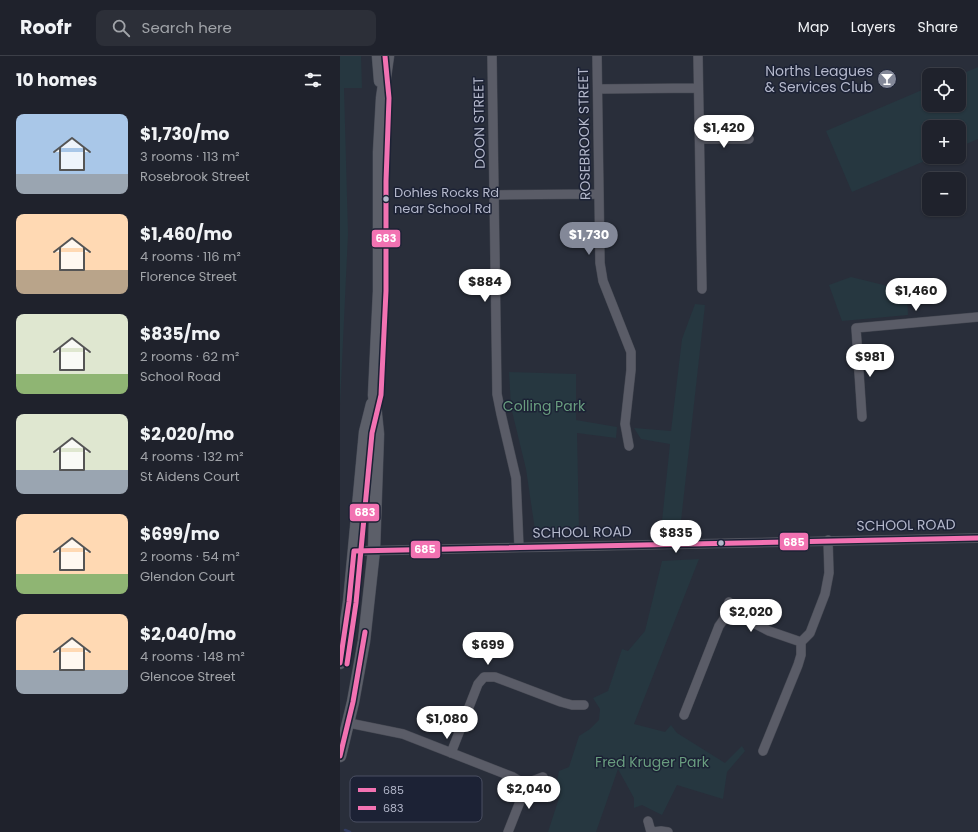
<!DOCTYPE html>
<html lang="en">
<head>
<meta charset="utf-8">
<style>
	:root { --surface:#1f222c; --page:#2c2f38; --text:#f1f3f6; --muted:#a1a4a9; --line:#3c3f48; --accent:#838898 }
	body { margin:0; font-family:Poppins,sans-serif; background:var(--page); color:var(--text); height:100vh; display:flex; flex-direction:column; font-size:15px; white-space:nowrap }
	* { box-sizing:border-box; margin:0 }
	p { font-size:13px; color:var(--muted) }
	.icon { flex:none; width:22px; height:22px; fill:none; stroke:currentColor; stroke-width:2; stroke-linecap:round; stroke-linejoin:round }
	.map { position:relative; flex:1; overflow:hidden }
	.panel { display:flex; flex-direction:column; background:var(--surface); width:340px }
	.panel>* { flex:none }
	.controls { position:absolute; left:582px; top:12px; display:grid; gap:8px }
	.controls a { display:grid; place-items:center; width:44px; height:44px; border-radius:8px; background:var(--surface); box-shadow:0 1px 3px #0004,0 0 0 1px var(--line); font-size:20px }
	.price { position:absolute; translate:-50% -34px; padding:0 9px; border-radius:14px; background:#fff; color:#222; font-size:13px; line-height:26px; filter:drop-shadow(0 1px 2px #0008) }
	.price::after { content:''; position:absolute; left:50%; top:24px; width:12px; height:9px; margin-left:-6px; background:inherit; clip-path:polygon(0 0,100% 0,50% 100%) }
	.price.selected { background:var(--accent); color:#fff }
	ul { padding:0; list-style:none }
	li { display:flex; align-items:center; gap:12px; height:100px; padding:0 16px }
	li span { display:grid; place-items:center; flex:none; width:112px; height:80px; border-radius:8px; color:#555 }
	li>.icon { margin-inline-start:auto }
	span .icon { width:48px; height:48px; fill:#fffc; stroke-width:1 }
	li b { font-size:17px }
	h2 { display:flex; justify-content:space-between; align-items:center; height:48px; padding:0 16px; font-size:17px }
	header { display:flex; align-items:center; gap:24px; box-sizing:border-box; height:56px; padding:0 20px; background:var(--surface); border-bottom:1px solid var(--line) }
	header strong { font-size:19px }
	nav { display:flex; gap:22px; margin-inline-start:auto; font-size:14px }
	.search { width:280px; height:36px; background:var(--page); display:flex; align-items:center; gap:10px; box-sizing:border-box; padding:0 14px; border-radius:8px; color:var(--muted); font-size:15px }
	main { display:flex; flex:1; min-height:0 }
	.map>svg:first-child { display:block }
	.green { fill:#263740 }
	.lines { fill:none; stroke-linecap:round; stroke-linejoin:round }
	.stream { stroke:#333d62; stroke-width:2.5 }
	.minor-casing { stroke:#464953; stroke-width:10 }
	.major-casing { stroke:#474b56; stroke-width:13 }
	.minor { stroke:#5a5c67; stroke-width:9 }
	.major { stroke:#5c5f69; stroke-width:12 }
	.bus-1-casing { stroke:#1c2235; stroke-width:8 }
	.bus-2-casing { stroke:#1c2235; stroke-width:8 }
	.bus-1 { stroke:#f272b2; stroke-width:5 }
	.bus-2 { stroke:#f272b2; stroke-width:5 }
	.bus-dot { fill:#b4b8cb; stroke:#1c2235; stroke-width:1.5 }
	.labels { text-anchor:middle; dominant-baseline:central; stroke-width:3; stroke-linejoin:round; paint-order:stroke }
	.bus-label { font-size:13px; fill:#b4b8cb; stroke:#1c2235; text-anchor:start }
	.poi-label { font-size:14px; fill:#b4b8cb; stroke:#1c2235; text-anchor:end }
	.street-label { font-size:14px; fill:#b4b8cb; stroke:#1c2235 }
	.park-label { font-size:14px; fill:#699d7f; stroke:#1c2235 }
	.key { fill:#1c2235; stroke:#4a4f62; stroke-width:1 }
	.key-label { font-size:11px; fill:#b4b8cb }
	.line-badge { stroke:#1c2235; stroke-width:1.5 }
	.badge-label { font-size:11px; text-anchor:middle; font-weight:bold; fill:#fff }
</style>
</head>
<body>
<header>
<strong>Roofr</strong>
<div class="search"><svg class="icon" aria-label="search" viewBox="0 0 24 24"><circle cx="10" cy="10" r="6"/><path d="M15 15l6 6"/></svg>Search here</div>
<nav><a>Map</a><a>Layers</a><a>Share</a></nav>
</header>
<main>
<section class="panel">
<h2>10 homes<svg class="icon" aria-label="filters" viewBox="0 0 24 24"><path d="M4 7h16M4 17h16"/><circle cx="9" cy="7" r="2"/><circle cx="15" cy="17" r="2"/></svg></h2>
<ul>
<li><span style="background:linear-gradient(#a9c7e8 75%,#9aa5b1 0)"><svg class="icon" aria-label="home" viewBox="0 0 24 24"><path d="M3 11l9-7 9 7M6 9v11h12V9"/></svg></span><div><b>$1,730/mo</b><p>3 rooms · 113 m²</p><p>Rosebrook Street</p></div></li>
<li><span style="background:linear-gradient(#ffd9b3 70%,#b9a48a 0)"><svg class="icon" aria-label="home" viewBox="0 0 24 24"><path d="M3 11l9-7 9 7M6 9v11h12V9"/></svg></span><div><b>$1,460/mo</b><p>4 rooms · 116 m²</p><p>Florence Street</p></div></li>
<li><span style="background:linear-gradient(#dfe7d0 75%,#8fb573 0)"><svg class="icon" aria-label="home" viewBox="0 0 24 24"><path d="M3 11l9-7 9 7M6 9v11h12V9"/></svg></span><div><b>$835/mo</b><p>2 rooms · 62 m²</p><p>School Road</p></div></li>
<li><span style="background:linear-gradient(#dfe7d0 70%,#9aa5b1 0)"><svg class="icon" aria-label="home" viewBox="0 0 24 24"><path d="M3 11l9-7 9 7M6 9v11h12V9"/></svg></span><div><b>$2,020/mo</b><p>4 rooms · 132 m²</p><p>St Aidens Court</p></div></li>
<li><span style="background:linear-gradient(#ffd9b3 75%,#8fb573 0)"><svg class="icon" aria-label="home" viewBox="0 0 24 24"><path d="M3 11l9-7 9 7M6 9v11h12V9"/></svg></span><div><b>$699/mo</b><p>2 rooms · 54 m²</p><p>Glendon Court</p></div></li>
<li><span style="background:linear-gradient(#ffd9b3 70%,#9aa5b1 0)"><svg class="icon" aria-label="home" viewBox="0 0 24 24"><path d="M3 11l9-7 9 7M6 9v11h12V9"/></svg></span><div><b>$2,040/mo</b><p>4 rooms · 148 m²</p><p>Glencoe Street</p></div></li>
</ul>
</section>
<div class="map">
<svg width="638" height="776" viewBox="0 0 638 776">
	<rect width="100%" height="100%" fill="#292e3a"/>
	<path class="green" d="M 0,0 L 21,0 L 22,32 L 4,32 L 8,178 L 0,349 Z
		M 638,11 L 638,83 L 619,91 L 619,71 L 589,71 L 589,101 L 594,101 L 512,136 L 486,75 L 589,31 L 589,49 L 619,49 L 619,19 Z
		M 511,221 L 560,233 L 560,241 L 567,241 L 568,259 L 502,265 L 489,229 Z
		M 355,248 L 365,249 L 340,474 L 321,475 L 330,388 L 301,383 L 294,372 L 331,375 L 342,283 Z
		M 169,316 L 236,318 L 236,364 L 277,371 L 276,382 L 237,377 L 239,474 L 195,474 L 186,413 L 171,351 Z
		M 359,503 L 294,668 L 325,676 L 331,669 L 337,677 L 385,707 L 402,690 L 405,695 L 387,716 L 383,743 L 337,729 L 322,759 L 302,749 L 294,752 L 294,742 L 278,713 L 256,776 L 208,776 L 220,739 L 212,728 L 217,725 L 219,715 L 229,711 L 239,680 L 250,673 L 259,664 L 260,653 L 253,642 L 268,635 L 282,593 L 288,595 L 305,575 L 322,505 Z"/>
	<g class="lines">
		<path class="stream" d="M 5,774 L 10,776"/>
		<defs>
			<path id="minor" d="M 152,0 L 157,338 L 161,358 L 176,422 L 179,491
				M 257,0 L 260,207 L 263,225 L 291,296 L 291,314 L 285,368 L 289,390
				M 358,0 L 362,233
				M 258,33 L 358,32
				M 360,83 L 409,83
				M 154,139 L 259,138
				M 522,361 L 516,272 L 638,261
				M 14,495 L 638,482
				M 389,546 L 391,560 L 402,561 L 429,575 L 461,586
				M 344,659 L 379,570 L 384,563 L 391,560
				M 9,667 L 63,678 L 173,721 L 178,724 L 182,729 L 203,721
				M 423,695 L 458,609 L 461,599 L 461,586 L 470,577 L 485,538 L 489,517 L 488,484
				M 111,697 L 138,628 L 144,621 L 155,621 L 221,646 L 232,649 L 244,649
				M 308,765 L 311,776
				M 168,776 L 183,738 L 182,729
				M 312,776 L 321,775 L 328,776"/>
			<path id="major" d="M 38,0 L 40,25
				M 0,607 L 9,546 L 25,376 L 32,348
				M 0,700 L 13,646 L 24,585 L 34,494 L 38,378 L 34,339 L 39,235 L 39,96 L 42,42 L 48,0"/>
		</defs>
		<use href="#minor" class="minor-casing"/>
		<use href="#major" class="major-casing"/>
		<use href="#minor" class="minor"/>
		<use href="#major" class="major"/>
		<defs>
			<path id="bus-1" d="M 0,607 L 9,546 L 14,495 L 638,482
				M 0,700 L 13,646 L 25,576"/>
			<path id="bus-2" d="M 7,608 L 16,547 L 32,377 L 41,339 L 46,235 L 46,125 L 49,42 L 45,0"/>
		</defs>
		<use href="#bus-1" class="bus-1-casing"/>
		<use href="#bus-2" class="bus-2-casing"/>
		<use href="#bus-1" class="bus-1"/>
		<use href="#bus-2" class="bus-2"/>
	</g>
	<defs>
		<symbol id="bar-disc" viewBox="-11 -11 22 22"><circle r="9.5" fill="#838898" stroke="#1c2235"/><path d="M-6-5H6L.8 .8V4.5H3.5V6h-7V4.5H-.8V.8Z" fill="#fff"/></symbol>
	</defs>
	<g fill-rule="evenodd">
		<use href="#bar-disc" x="536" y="12" width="22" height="22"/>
	</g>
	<g class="bus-dot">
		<circle cx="46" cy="143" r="3.5"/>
		<circle cx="381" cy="487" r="3.5"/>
	</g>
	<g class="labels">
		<g class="bus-label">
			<text x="54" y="136">Dohles Rocks Rd<tspan x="54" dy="16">near School Rd</tspan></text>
		</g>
		<g class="poi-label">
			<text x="533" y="15">Norths Leagues<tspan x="533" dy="16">&amp; Services Club</tspan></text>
		</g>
		<g class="street-label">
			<text transform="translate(139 67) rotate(-91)">DOON STREET</text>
			<text transform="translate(244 78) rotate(-91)">ROSEBROOK STREET</text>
			<text transform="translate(566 469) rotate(-1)">SCHOOL ROAD</text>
			<text transform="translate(242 476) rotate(-1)">SCHOOL ROAD</text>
		</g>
		<g class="park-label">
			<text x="204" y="350">Colling Park</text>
			<text x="312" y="706">Fred Kruger Park</text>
		</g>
	</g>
	<rect x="10" y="720" width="132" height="46" rx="6" class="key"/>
	<rect x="18" y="732" width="18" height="4" fill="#f272b2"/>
	<rect x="18" y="750" width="18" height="4" fill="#f272b2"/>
	<g class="key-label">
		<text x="43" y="738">685</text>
		<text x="43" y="756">683</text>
	</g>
	<g class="line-badge">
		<rect x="31" y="173" width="30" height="19" rx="4" fill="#f272b2"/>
		<rect x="9" y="447" width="31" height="19" rx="4" fill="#f272b2"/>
		<rect x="439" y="476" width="30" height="19" rx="4" fill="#f272b2"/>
		<rect x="70" y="484" width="31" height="19" rx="4" fill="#f272b2"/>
	</g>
	<g class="badge-label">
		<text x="46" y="186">683</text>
		<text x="25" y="460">683</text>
		<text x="454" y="490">685</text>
		<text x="85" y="497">685</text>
	</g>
</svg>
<div class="controls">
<a><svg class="icon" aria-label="locate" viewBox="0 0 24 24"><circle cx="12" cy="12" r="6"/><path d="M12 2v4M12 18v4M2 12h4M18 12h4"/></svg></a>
<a>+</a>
<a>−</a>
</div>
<b class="price" style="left:384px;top:93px">$1,420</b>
<b class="price selected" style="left:249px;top:200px">$1,730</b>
<b class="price" style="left:145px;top:247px">$884</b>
<b class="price" style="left:576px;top:256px">$1,460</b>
<b class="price" style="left:530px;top:322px">$981</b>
<b class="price" style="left:336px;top:498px">$835</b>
<b class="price" style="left:411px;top:577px">$2,020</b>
<b class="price" style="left:148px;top:610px">$699</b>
<b class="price" style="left:107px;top:684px">$1,080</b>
<b class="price" style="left:189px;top:754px">$2,040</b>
</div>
</main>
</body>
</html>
